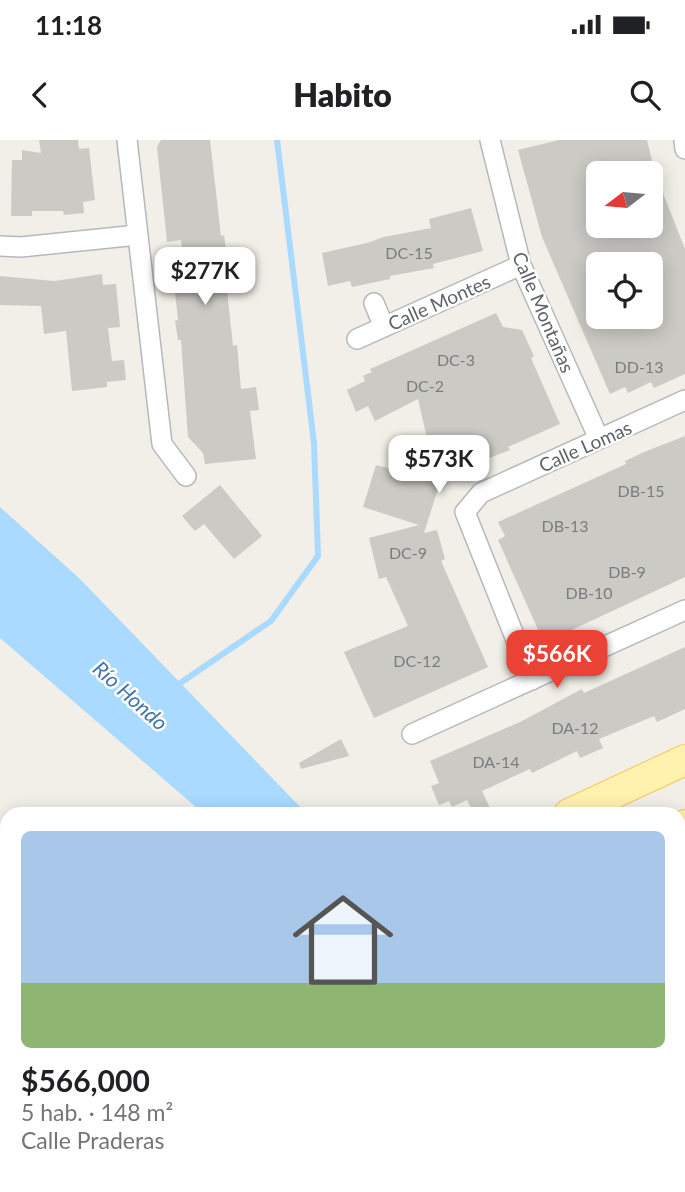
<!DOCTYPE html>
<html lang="es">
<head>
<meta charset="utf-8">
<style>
	:root { --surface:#fff; --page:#f2f2f2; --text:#202124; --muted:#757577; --accent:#ea4335 }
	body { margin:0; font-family:Lato,sans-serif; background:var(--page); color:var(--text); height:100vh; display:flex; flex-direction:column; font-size:26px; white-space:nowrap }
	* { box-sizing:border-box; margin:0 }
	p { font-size:23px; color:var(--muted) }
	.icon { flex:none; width:38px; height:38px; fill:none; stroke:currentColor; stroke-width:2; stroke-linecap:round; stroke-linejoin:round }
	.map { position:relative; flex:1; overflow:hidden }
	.side { position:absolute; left:0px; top:667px; width:686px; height:387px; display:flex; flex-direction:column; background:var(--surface); border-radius:21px 21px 0 0; box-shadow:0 4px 18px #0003 }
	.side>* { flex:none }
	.needle { width:46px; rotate:254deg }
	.controls { position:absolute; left:586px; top:21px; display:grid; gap:14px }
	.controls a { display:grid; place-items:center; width:77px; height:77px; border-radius:10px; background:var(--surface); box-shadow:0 4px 18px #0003; font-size:35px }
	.price { position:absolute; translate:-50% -60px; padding:0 16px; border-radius:14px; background:#fff; color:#222; font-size:23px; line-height:46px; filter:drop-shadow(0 2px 4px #0008) }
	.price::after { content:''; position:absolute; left:50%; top:42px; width:21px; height:16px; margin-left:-10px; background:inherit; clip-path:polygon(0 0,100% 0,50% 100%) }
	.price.selected { background:var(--accent); color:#fff }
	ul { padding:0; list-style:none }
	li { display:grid; align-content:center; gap:14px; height:371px; padding:0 21px }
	li span { display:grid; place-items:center; height:217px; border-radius:10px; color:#555 }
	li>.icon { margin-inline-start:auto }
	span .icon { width:126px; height:126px; fill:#fffc; stroke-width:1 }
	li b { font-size:30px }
	.status { display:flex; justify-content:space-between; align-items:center; height:49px; padding:0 35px; background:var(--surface); direction:ltr }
	.status svg { height:19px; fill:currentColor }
	header { display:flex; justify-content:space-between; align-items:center; height:91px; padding:0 21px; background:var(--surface); font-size:32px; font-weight:800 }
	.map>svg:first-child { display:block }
	.green { fill:#c5e8c5 }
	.water { fill:#aadaff }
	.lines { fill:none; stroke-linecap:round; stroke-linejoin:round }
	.stream { stroke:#aadaff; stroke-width:6 }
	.building { fill:#cccac5; fill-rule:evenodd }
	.lane-casing { stroke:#b5b8bc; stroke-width:12 }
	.street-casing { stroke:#b5b8bc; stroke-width:22 }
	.primary-casing { stroke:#f2c960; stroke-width:32 }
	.lane { stroke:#fff; stroke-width:10 }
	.street { stroke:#fff; stroke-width:19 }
	.primary { stroke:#fff2af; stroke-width:30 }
	.labels { text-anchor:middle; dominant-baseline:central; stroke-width:5; stroke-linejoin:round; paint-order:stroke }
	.number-label { font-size:16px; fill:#7a7d7f }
	.street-label { font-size:19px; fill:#5f6368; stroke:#fff }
	.water-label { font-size:21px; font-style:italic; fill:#4174aa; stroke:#fff }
</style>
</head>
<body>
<div class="status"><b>11:18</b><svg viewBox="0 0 49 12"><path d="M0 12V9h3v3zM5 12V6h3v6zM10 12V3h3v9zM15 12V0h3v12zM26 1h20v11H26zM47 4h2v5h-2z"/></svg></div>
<header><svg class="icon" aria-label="back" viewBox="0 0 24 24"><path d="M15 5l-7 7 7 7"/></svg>Habito<svg class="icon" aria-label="search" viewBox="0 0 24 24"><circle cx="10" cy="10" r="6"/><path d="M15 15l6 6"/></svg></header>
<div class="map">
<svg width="685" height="1052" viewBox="0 0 685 1052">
	<rect width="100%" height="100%" fill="#f1efe8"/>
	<path class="green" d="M 7,795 L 7,848 L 0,850 L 0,797 Z"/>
	<path class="water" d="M 0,367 L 80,439 L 307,674 L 204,674 L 0,498 Z
		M 679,998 L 685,1003 L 685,1052 L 651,1052 L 643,1047 L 679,1046 Z"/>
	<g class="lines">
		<path class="stream" d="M 173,548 L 271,481 L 318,416 L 314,303 L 277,0
			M 679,825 L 685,822"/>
	</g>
	<path class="building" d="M 39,0 L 78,0 L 79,9 L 89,8 L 95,60 L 83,62 L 84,73 L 64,75 L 63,71 L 32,71 L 32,76 L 11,76 L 12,20 L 22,20 L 22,10 L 41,13 Z
		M 161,0 L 210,0 L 221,96 L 224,95 L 227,116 L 230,141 L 226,141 L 233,206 L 237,205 L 241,249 L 256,247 L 259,270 L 250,271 L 256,319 L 205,324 L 203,313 L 188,297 L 181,200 L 178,200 L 175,181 L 178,180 L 173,134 L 185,133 L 181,100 L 167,102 L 157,7 Z
		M 559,0 L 647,0 L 655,33 L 685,109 L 685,234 L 654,248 L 651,242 L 628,253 L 625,247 L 610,254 L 542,97 L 518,10 ZM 598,33 L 651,33 L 651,86 L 598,86 ZM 598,124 L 651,124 L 651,177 L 598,177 Z
		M 471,68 L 483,111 L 433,124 L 434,128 L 390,136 L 390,139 L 352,147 L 350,141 L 328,146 L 322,113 L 367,103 L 384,97 L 431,88 L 429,79 Z
		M 102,134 L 103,145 L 116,144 L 120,187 L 108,188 L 112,221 L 124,220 L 126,240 L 107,242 L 107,247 L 72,251 L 66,191 L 44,194 L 41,166 L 0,165 L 0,136 L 54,141 Z
		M 496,173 L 503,187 L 522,190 L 534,216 L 531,218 L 560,284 L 508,307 L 510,310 L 442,336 L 424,393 L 437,390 L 445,419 L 441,421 L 488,527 L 374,578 L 344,512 L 408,486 L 386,437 L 379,439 L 369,398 L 419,385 L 363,367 L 376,325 L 403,332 L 434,313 L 426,294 L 418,259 L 375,281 L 368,266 L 356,272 L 347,250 L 365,241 L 363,236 L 372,232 L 370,229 Z
		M 685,296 L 685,437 L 544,503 L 498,400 L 505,396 L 498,382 L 626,324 L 625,321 L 644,312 Z
		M 220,345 L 262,396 L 234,419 L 204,384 L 195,391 L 182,376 Z
		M 685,507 L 685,569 L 657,582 L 654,576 L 599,599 L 603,608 L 580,618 L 577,611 L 532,633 L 530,629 L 482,651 L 490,668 L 478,674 L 474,674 L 467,660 L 452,667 L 449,661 L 439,665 L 431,646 L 439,643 L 430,621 L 520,582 L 582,549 L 584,553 Z
		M 341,599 L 349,616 L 301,629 L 299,623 Z"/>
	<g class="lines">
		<defs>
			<path id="lane" d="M 198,1046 L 200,1052
				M 253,1046 L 256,1052
				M 43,1052 L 45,1046"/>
			<path id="street" d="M 127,0 L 162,304 L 186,336
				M 490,0 L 521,125 L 599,299
				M 684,0 L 685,9
				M 0,106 L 21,107 L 138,95
				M 374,163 L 384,187
				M 357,199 L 521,125
				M 532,540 L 465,372 L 481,353 L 685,260
				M 412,594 L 685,470"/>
			<path id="primary" d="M 569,674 L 685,620
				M 679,688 L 685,685
				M 0,921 L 7,919
				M 0,1002 L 7,998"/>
		</defs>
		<use href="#lane" class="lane-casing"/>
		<use href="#street" class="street-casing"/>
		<use href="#primary" class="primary-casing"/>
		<use href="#lane" class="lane"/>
		<use href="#street" class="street"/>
		<use href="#primary" class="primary"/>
	</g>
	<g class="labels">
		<g class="number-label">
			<text x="409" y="112">DC-15</text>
			<text x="456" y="219">DC-3</text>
			<text x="639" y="226">DD-13</text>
			<text x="425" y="245">DC-2</text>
			<text x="641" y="350">DB-15</text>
			<text x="565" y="385">DB-13</text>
			<text x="408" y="412">DC-9</text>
			<text x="627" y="431">DB-9</text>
			<text x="589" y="452">DB-10</text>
			<text x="417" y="520">DC-12</text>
			<text x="575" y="587">DA-12</text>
			<text x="496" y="621">DA-14</text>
		</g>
		<g class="street-label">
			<text transform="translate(439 162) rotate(-24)">Calle Montes</text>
			<text transform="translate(544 172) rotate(67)">Calle Montañas</text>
			<text transform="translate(585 306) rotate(-24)">Calle Lomas</text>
		</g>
		<g class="water-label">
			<text transform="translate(131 555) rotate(42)">Río Hondo</text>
		</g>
	</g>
</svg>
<div class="controls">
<a><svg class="needle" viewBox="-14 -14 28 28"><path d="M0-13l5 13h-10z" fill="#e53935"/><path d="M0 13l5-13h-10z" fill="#757577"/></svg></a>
<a><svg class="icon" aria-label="locate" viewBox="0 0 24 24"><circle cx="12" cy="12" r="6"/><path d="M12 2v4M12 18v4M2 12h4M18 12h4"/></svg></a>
</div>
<b class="price" style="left:205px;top:167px">$277K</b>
<b class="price" style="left:439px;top:355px">$573K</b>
<b class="price selected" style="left:557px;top:550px">$566K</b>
<section class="side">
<ul>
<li><span style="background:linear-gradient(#a9c7e8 70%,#8fb573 0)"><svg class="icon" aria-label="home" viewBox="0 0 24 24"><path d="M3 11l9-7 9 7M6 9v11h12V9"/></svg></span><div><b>$566,000</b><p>5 hab. · 148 m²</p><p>Calle Praderas</p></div></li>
</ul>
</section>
</div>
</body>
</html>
